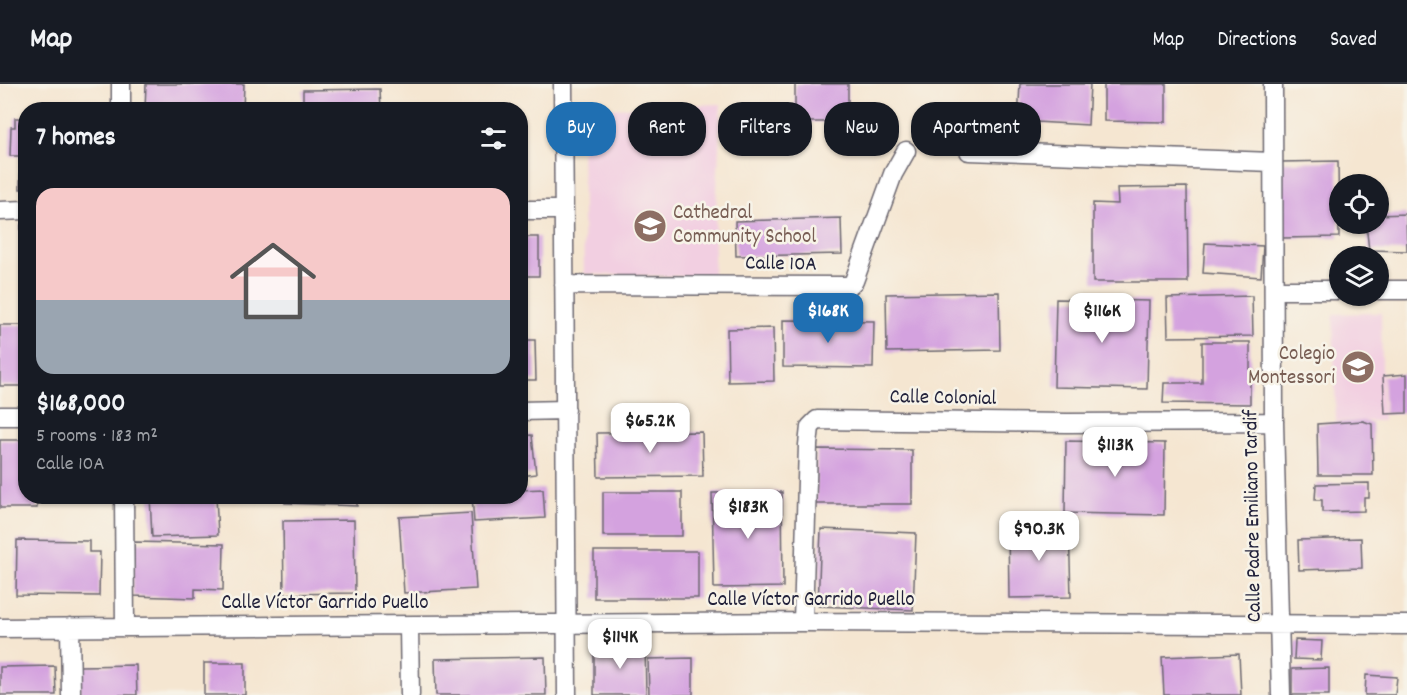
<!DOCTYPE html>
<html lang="en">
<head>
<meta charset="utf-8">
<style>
	:root { --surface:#171b24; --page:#242831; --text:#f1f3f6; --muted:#9ea1a6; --line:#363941; --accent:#1f6fb2 }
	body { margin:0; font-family:Dekko,sans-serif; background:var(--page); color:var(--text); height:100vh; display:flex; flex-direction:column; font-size:22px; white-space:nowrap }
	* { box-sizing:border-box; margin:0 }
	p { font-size:20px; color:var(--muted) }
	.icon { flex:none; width:33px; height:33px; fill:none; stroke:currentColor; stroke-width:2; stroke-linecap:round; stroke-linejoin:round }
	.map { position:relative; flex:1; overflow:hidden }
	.side { position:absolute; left:18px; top:18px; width:510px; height:402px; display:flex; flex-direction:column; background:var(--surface); border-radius:24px; box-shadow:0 2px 4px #0004 }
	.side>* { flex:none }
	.guide { position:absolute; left:546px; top:18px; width:570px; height:54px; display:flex; gap:12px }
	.controls { position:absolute; left:1329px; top:90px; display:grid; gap:12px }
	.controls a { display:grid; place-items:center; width:60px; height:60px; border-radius:50%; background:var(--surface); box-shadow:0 2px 4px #0004; font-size:30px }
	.price { position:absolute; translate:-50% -51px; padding:0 14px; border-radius:12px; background:#fff; color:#222; font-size:20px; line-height:39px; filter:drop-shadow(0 2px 3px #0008) }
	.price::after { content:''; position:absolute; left:50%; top:36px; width:18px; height:14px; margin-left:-9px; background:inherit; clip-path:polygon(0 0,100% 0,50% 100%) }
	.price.active { background:var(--accent); color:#fff }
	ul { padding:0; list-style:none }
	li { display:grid; align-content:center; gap:12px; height:318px; padding:0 18px }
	li span { display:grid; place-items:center; height:186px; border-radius:18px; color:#555 }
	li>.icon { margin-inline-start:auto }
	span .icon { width:108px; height:108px; fill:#fffc; stroke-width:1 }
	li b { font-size:26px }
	h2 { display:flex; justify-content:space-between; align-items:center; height:72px; padding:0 18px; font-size:26px }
	.chip { padding:0 21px; border-radius:24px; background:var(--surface); box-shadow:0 2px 4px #0004; font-size:21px; line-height:54px }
	.chip.active { background:var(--accent); color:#fff }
	header { display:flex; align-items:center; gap:36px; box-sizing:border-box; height:84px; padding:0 30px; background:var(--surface); border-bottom:2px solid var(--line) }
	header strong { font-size:28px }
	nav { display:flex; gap:33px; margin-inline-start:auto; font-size:21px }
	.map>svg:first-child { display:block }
	.built { fill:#f2cfe1 }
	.building { fill:#d4a2df }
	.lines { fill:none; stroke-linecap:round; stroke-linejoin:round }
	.minor-casing { stroke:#6c6770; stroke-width:21 }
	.minor { stroke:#fff; stroke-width:18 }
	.labels { text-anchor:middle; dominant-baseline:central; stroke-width:5; stroke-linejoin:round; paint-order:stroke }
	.education-label { font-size:21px; fill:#785e54; stroke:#f7f3e8; text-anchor:start }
	.street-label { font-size:21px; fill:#22223b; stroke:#f7f3e8 }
</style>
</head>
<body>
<header>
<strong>Map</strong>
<nav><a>Map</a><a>Directions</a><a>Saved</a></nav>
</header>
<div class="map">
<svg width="1407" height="611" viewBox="0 0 1407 611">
	<rect width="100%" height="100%" fill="#f7f3e8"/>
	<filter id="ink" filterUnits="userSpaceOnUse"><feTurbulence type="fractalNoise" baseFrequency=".0167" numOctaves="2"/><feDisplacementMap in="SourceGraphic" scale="12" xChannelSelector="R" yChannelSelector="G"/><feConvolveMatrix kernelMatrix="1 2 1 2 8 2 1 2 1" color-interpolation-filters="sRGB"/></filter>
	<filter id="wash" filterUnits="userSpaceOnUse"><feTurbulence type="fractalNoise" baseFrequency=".008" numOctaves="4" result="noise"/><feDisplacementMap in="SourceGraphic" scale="24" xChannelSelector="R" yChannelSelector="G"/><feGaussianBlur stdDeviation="1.35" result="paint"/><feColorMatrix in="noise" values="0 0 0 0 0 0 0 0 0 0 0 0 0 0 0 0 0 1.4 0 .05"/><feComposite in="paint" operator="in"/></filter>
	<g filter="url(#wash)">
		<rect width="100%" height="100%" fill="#f5e6d1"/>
		<path class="built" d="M 721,20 L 713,193 L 584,190 L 582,56 L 585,25 Z
			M 1381,229 L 1383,337 L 1336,337 L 1333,230 Z"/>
		<g id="blocks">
			<path class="building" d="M 146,0 L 244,0 L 243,26 L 145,26 Z
				M 795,0 L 848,0 L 848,38 L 795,38 Z
				M 1020,0 L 1090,0 L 1088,41 L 1018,37 Z
				M 1104,0 L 1166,0 L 1166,38 L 1104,37 Z
				M 380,5 L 381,26 L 303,26 L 303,6 Z
				M 15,34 L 26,34 L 26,105 L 20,105 L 21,72 L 10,72 L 11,43 L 15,43 Z
				M 1338,77 L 1339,153 L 1282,154 L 1280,78 Z
				M 1187,103 L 1188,198 L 1093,198 L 1093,119 L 1118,120 L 1117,104 Z
				M 1406,130 L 1407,167 L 1369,166 L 1366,140 L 1378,140 L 1378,131 Z
				M 841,134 L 842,170 L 736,172 L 735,137 Z
				M 21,141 L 26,141 L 26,181 L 21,181 Z
				M 520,153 L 539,153 L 539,192 L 520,192 Z
				M 1205,159 L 1263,162 L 1261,193 L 1203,189 Z
				M 999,208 L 1000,266 L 887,268 L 886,210 Z
				M 1252,212 L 1253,252 L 1168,253 L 1167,214 Z
				M 1056,215 L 1149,217 L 1147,305 L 1054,303 Z
				M 783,236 L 874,237 L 873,284 L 783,283 Z
				M 0,241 L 26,241 L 26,302 L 0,302 Z
				M 773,244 L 774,297 L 728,298 L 727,245 Z
				M 520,256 L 535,256 L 536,296 L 520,296 Z
				M 1202,258 L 1250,258 L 1250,320 L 1163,319 L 1164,299 L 1202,299 Z
				M 1407,290 L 1407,329 L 1385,330 L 1383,292 Z
				M 1363,337 L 1372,340 L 1373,391 L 1318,391 L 1317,340 Z
				M 702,348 L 703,392 L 598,393 L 597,349 Z
				M 532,351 L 536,390 L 520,392 L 520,352 Z
				M 0,356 L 26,356 L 26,412 L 37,412 L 37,424 L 0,424 Z
				M 1066,357 L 1165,359 L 1164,431 L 1065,429 Z
				M 817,365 L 912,366 L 912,420 L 816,420 Z
				M 1369,399 L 1369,414 L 1364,414 L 1364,427 L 1322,428 L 1322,416 L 1315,416 L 1316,400 Z
				M 543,405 L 545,434 L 474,438 L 472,412 L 520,412 L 520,406 Z
				M 603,408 L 682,408 L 682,452 L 603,452 Z
				M 782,408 L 783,503 L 714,504 L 712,409 Z
				M 150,412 L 216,412 L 218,451 L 152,453 Z
				M 286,412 L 357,412 L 357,422 L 285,419 Z
				M 471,429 L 476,505 L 404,509 L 399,433 Z
				M 354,436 L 355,509 L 284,510 L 283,437 Z
				M 1069,441 L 1071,513 L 1009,514 L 1008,442 Z
				M 821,445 L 916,449 L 913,526 L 818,522 Z
				M 1361,454 L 1362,484 L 1299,486 L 1298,456 Z
				M 17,456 L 89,457 L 89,468 L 100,468 L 99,512 L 16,511 Z
				M 134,458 L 224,460 L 223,506 L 195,505 L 195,514 L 133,512 Z
				M 594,467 L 698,467 L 698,514 L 594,514 Z
				M 1295,556 L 1322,557 L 1321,576 L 1294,575 Z
				M 645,560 L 646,611 L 594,611 L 594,561 Z
				M 1239,570 L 1241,611 L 1164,611 L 1162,573 Z
				M 545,573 L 546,611 L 436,611 L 435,575 Z
				M 693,574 L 693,611 L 649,611 L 648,575 Z
				M 204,579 L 245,579 L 245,611 L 204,611 Z
				M 136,581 L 137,611 L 80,611 L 80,582 Z
				M 55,582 L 56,611 L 0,611 L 0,583 Z
				M 1329,584 L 1329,611 L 1292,611 L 1292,585 Z
				M 1366,591 L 1397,593 L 1395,611 L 1365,611 Z"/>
		</g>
	</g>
	<g filter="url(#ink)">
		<use href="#blocks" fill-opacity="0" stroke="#6c6770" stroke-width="1.5"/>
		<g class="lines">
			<defs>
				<path id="minor" d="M 121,0 L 121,26
					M 563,0 L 567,611
					M 1273,0 L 1274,338 L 1281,611
					M 969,67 L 1273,78
					M 520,126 L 564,126
					M 0,127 L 26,126
					M 564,201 L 849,202 L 854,197 L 893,90 L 906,67
					M 1275,206 L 1340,206
					M 1378,206 L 1407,206
					M 520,327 L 566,326
					M 0,332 L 26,332
					M 124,412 L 125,542
					M 803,538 L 808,361 L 810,343 L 817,336 L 1067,339 L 1274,338
					M 409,542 L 410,611
					M 70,543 L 71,611
					M 0,544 L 803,538 L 1407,541"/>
			</defs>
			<use href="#minor" class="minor-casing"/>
			<use href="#minor" class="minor"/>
		</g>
	</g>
	<defs>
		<symbol id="school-disc" viewBox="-11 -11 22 22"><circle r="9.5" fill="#8d6e63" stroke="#f7f3e8"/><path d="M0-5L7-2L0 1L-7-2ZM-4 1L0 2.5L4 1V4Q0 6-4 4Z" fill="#fff"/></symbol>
	</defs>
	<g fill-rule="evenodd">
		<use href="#school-disc" x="631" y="123" width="38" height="38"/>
		<use href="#school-disc" x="1339" y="264" width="38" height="38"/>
	</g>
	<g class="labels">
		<g class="education-label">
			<text x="673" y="130">Cathedral<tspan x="673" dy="24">Community School</tspan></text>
			<text x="1335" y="271" text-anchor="end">Colegio<tspan x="1335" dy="24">Montessori</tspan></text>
		</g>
		<g class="street-label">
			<text transform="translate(781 181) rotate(1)">Calle 10A</text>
			<text transform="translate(943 315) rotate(1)">Calle Colonial</text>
			<text transform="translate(1254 432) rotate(-91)">Calle Padre Emiliano Tardif</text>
			<text x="811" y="517">Calle Víctor Garrido Puello</text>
			<text x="325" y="520">Calle Víctor Garrido Puello</text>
		</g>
	</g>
</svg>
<div class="controls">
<a><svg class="icon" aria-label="locate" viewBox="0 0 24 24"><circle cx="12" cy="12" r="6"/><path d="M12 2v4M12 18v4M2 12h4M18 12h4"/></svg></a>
<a><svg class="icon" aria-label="layers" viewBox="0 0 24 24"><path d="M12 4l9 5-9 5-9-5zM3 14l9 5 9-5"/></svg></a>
</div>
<b class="price active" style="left:828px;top:260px">$168K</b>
<b class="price" style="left:1102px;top:260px">$116K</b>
<b class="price" style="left:650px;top:370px">$65.2K</b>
<b class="price" style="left:1115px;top:394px">$113K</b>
<b class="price" style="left:748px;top:456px">$183K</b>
<b class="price" style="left:1039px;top:478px">$90.3K</b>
<b class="price" style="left:620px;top:586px">$114K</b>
<div class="guide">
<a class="chip active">Buy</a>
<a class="chip">Rent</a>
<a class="chip">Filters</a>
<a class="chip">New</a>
<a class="chip">Apartment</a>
</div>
<section class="side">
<h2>7 homes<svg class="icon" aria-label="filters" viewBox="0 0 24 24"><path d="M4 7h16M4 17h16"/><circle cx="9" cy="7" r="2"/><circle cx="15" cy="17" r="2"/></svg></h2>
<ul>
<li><span style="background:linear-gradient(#f6c9c9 60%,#9aa5b1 0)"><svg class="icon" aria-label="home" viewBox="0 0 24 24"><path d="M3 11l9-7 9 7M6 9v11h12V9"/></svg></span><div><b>$168,000</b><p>5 rooms · 183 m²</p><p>Calle 10A</p></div></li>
</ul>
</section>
</div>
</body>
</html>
